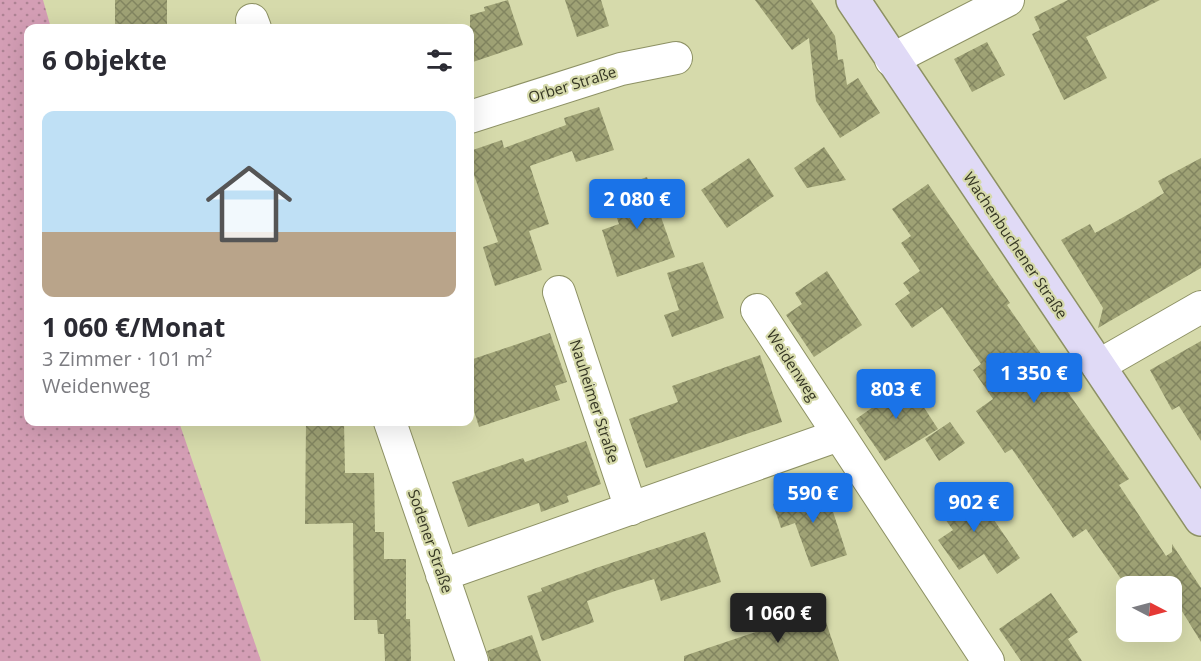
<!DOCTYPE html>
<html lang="de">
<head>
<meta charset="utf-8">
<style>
	:root { --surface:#fff; --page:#f2f2f3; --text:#2b2b33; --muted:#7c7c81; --line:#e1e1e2; --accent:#1a73e8 }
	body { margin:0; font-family:"Open Sans",sans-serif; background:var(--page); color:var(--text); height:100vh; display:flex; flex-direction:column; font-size:22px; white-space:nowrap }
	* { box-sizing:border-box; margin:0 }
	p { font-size:20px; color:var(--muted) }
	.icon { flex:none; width:33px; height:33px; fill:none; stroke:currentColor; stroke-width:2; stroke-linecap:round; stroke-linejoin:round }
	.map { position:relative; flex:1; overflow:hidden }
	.sheet { position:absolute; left:24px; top:24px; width:450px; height:402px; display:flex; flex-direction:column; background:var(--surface); border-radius:12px; box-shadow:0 6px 24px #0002 }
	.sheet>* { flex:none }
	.needle { width:39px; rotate:96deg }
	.buttons { position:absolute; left:1116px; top:576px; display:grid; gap:12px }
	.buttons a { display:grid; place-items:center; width:66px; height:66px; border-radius:12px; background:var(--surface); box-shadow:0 6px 24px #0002; font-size:30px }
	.price { position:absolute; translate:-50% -51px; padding:0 14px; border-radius:6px; background:var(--accent); color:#fff; font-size:20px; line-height:39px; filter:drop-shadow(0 2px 3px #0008) }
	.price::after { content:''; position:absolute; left:50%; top:36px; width:18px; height:14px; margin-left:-9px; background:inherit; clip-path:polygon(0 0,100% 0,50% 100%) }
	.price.current { background:#222; color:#fff }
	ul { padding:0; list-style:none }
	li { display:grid; align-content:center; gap:12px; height:318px; padding:0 18px }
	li+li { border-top:2px solid var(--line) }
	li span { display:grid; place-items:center; height:186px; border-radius:12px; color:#555 }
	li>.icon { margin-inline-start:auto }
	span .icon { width:108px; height:108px; fill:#fffc; stroke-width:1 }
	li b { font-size:26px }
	h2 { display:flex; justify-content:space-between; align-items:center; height:72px; padding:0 18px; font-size:26px }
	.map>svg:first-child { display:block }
	.grass { fill:url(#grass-dots) }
	.building { fill:url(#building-cross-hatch) }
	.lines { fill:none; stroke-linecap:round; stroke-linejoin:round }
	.minor-casing { stroke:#8d9164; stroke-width:34 }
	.secondary-casing { stroke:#8d9164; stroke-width:36 }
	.minor { stroke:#fff; stroke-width:32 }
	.secondary { stroke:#e0daf6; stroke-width:33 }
	.labels { text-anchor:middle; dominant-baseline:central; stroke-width:4.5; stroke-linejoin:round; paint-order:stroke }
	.street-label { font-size:15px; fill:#353623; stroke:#d6daab }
</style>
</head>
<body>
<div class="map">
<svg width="1201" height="661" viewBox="0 0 1201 661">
	<defs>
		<pattern id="grass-dots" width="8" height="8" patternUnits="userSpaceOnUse" patternTransform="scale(1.5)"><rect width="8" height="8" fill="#d49eb5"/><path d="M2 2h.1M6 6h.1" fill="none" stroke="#ad8293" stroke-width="1.8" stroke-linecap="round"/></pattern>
		<pattern id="building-cross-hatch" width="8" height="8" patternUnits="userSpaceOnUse" patternTransform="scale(1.5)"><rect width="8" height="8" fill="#9fa275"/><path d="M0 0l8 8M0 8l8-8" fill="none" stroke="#828560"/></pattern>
	</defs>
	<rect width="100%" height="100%" fill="#d6daab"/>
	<path class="grass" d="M 0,0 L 43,0 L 51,28 L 28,28 L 28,422 L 179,422 L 261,661 L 0,661 Z"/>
	<path class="building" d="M 115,0 L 167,0 L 167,28 L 115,28 Z
		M 508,0 L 523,45 L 470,63 L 470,15 L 485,11 L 484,7 Z
		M 565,0 L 601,0 L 609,26 L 577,37 Z
		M 755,0 L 811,0 L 835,36 L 838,60 L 843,59 L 847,85 L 858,78 L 880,113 L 840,138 L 816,101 L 809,38 L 792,50 Z
		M 1068,0 L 1160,0 L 1086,37 L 1107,78 L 1064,100 L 1032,34 L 1040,30 L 1034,17 Z
		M 987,42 L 1005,75 L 972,92 L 954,59 Z
		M 599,107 L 614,150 L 576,162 L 572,151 L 530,166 L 549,224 L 529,231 L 542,270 L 495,286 L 483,247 L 498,242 L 470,164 L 470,151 L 502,140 L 504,148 L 566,125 L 564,118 Z
		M 824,147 L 846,180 L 807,188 L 794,168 Z
		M 749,158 L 774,196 L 727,228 L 701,190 Z
		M 1201,158 L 1201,268 L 1098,328 L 1103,308 L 1061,240 L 1090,224 L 1095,233 L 1136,210 L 1164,193 L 1158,181 Z
		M 647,177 L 675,257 L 617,277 L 602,230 L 619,224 L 608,191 Z
		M 928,184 L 1010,303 L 1007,305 L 1034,344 L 1129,479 L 1119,485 L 1166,556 L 1172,552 L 1172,544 L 1201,588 L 1201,642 L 1172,595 L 1172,586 L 1126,586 L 1086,529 L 1073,538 L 1012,449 L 1005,453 L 976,411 L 993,399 L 973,370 L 981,364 L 942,307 L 912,328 L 895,304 L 910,293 L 903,283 L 920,271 L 901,243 L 911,236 L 892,209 Z
		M 703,262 L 724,318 L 672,337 L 664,315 L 679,310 L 667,273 Z
		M 827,271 L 862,325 L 814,357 L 786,315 L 802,304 L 795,293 Z
		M 550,333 L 567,382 L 555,386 L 560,400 L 479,427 L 470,398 L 470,360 Z
		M 1201,341 L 1201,441 L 1179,406 L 1172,410 L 1150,370 Z
		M 760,355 L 782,422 L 646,468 L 629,419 L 678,402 L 672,386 Z
		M 904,377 L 938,429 L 885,461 L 856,419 L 876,405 L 871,399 Z
		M 306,422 L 344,422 L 345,473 L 374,473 L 375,532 L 384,532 L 384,559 L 406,559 L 406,619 L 410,619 L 411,661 L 385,661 L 384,634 L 378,634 L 377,620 L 354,620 L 353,523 L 305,524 Z
		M 950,422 L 965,443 L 939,461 L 925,439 Z
		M 586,441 L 601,484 L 567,496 L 569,502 L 541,512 L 539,503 L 468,527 L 452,482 L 523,458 L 525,462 Z
		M 824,484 L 847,555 L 811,567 L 795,523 L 781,528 L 773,504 Z
		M 970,485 L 1020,558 L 997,574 L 984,554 L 959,570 L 938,540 L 953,530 L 937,508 Z
		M 705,532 L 721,582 L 661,601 L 654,579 L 615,591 L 587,601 L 594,622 L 542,641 L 527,596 L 542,591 L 541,588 L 599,567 Z
		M 1051,593 L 1078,632 L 1068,639 L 1082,661 L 1021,661 L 999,629 Z
		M 822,610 L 839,661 L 684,661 L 684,656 Z
		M 532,635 L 541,661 L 490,661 L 487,651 Z"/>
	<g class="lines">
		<defs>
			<path id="minor" d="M 252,20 L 255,28
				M 891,60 L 1008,0
				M 470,117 L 621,69 L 676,58
				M 559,292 L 631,509
				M 757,310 L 988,661
				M 1098,366 L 1201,307
				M 390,422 L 472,661
				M 442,575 L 839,435"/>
			<path id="secondary" d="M 853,0 L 1201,519"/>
		</defs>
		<use href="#minor" class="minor-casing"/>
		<use href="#secondary" class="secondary-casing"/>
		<use href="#minor" class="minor"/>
		<use href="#secondary" class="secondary"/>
	</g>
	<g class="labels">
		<g class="street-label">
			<text transform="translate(572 84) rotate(-17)">Orber Straße</text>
			<text transform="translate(1016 245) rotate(56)">Wachenbuchener Straße</text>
			<text transform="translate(793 365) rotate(57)">Weidenweg</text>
			<text transform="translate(595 401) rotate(72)">Nauheimer Straße</text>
			<text transform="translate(431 541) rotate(71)">Sodener Straße</text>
		</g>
	</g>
</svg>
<div class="buttons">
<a><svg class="needle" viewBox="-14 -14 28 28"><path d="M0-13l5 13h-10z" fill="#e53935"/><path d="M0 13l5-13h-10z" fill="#7c7c81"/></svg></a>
</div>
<b class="price" style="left:637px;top:230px">2 080 €</b>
<b class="price" style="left:1034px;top:404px">1 350 €</b>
<b class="price" style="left:896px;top:420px">803 €</b>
<b class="price" style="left:813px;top:524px">590 €</b>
<b class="price" style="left:974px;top:533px">902 €</b>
<b class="price current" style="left:778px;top:644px">1 060 €</b>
<section class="sheet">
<h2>6 Objekte<svg class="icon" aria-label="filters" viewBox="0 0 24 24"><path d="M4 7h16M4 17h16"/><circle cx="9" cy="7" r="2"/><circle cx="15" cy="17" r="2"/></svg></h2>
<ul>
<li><span style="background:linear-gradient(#bfe0f5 65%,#b9a48a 0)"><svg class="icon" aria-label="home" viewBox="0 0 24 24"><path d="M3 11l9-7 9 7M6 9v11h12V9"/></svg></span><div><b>1 060 €/Monat</b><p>3 Zimmer · 101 m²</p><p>Weidenweg</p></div></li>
</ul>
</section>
</div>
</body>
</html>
